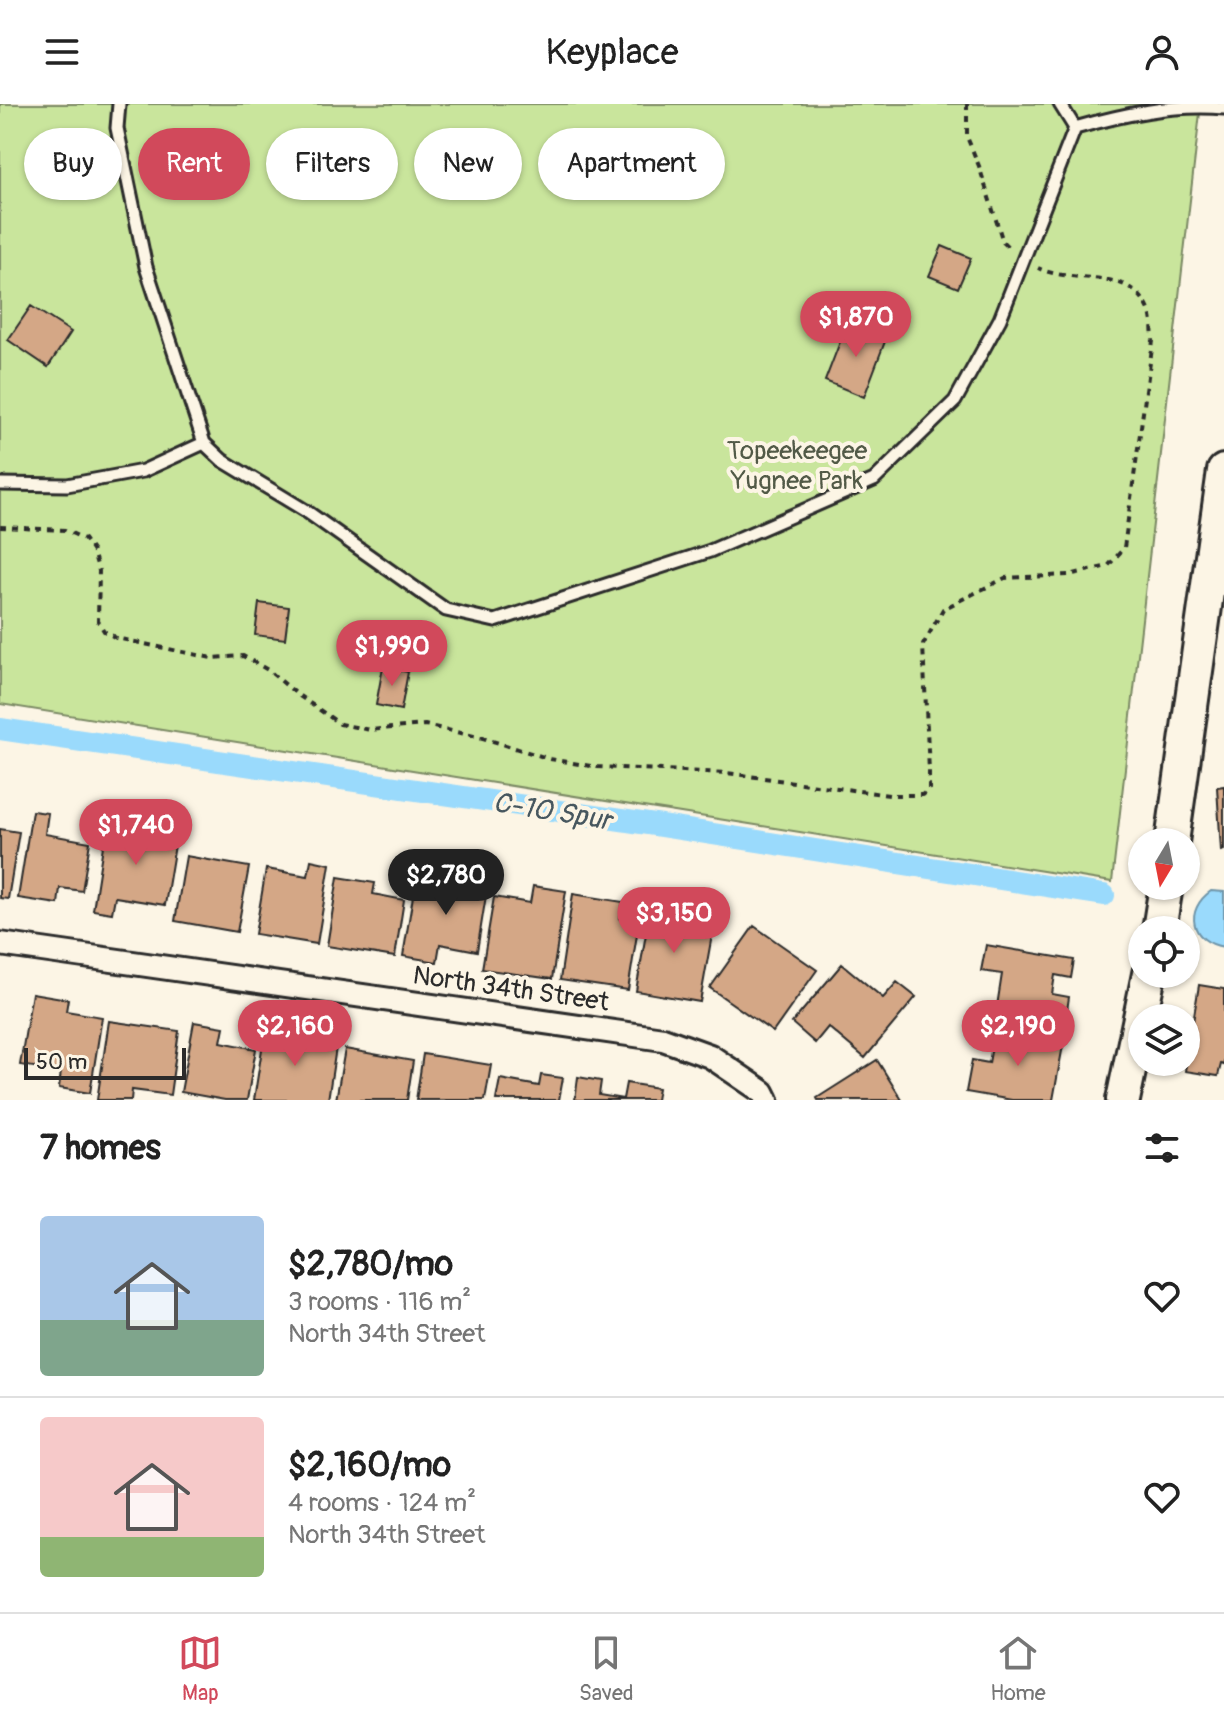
<!DOCTYPE html>
<html lang="en">
<head>
<meta charset="utf-8">
<style>
	:root { --surface:#fff; --page:#f6f6f6; --text:#222; --muted:#767676; --line:#e0e0e0; --accent:#d1495b }
	body { margin:0; font-family:Pangolin,sans-serif; background:var(--page); color:var(--text); height:100vh; display:flex; flex-direction:column; font-size:30px; white-space:nowrap }
	* { box-sizing:border-box; margin:0 }
	p { font-size:26px; color:var(--muted) }
	.icon { flex:none; width:44px; height:44px; fill:none; stroke:currentColor; stroke-width:2; stroke-linecap:round; stroke-linejoin:round }
	.map { position:relative; height:996px; overflow:hidden }
	.side { display:flex; flex-direction:column; background:var(--surface); flex:1 }
	.side>* { flex:none }
	.hud { position:absolute; left:24px; top:24px; width:800px; height:72px; display:flex; gap:16px }
	.needle { width:52px; rotate:190deg }
	.fabs { position:absolute; left:1128px; top:724px; display:grid; gap:16px }
	.fabs a { display:grid; place-items:center; width:72px; height:72px; border-radius:50%; background:var(--surface); box-shadow:0 2px 6px #0004; font-size:40px }
	.scale { position:absolute; left:24px; bottom:20px; width:162px; box-sizing:border-box; padding-left:8px; border:4px solid #2b2b2b; border-top:0; font-size:22px; line-height:28px; white-space:nowrap; color:#2b2b2b; -webkit-text-stroke:6px #fcf5e5; paint-order:stroke }
	.price { position:absolute; translate:-50% -68px; padding:0 18px; border-radius:28px; background:var(--accent); color:#fff; font-size:26px; line-height:52px; filter:drop-shadow(0 2px 4px #0008) }
	.price::after { content:''; position:absolute; left:50%; top:48px; width:24px; height:18px; margin-left:-12px; background:inherit; clip-path:polygon(0 0,100% 0,50% 100%) }
	.price.on { background:#222; color:#fff }
	ul { padding:0; list-style:none }
	li { display:flex; align-items:center; gap:24px; height:200px; padding:0 40px }
	li+li { border-top:2px solid var(--line) }
	li span { display:grid; place-items:center; flex:none; width:224px; height:160px; border-radius:8px; color:#555 }
	li>.icon { margin-inline-start:auto }
	span .icon { width:96px; height:96px; fill:#fffc; stroke-width:1 }
	li b { font-size:34px }
	h2 { display:flex; justify-content:space-between; align-items:center; height:96px; padding:0 40px; font-size:34px }
	.tag { padding:0 28px; border-radius:36px; background:var(--surface); box-shadow:0 2px 6px #0004; font-size:28px; line-height:72px }
	.tag.on { background:var(--accent); color:#fff }
	header { display:flex; justify-content:space-between; align-items:center; height:104px; padding:0 40px; background:var(--surface); font-size:36px; font-weight:600 }
	.tab-bar { display:flex; justify-content:space-around; align-items:center; height:112px; border-top:2px solid var(--line); background:var(--surface); font-size:22px; color:var(--muted) }
	.tab-bar a { display:grid; justify-items:center; gap:4px }
	.tab-bar .on { color:var(--accent) }
	.map>svg:first-child { display:block }
	.green { fill:#c9e59c; stroke:#7a8864; stroke-width:2 }
	.water { fill:#9adafc; stroke:#6e94a8; stroke-width:2 }
	.lines { fill:none; stroke-linecap:round; stroke-linejoin:round }
	.canal { stroke:#9adafc; stroke-width:22 }
	.building { fill:#d4a786; stroke:#2b2b2b; stroke-width:2 }
	.lane-casing { stroke:#2b2b2b; stroke-width:17 }
	.street-casing { stroke:#2b2b2b; stroke-width:28 }
	.secondary-casing { stroke:#2b2b2b; stroke-width:38 }
	.path { stroke:#2b2b2b; stroke-width:4; stroke-dasharray:6 6; stroke-linecap:butt }
	.lane { stroke:#fcf5e5; stroke-width:11 }
	.street { stroke:#fcf5e5; stroke-width:22 }
	.secondary { stroke:#fcf5e5; stroke-width:32 }
	.labels { text-anchor:middle; dominant-baseline:central; stroke-width:8; stroke-linejoin:round; paint-order:stroke }
	.park-label { font-size:26px; fill:#525a47; stroke:#fcf5e5 }
	.street-label { font-size:26px; fill:#2b2b2b; stroke:#fcf5e5 }
	.water-label { font-size:28px; font-style:italic; fill:#47575f; stroke:#fcf5e5 }
</style>
</head>
<body>
<header><svg class="icon" aria-label="menu" viewBox="0 0 24 24"><path d="M4 6h16M4 12h16M4 18h16"/></svg>Keyplace<svg class="icon" aria-label="person" viewBox="0 0 24 24"><circle cx="12" cy="8" r="4"/><path d="M4 21q1-7 8-7t8 7"/></svg></header>
<div class="map">
<svg width="1224" height="996" viewBox="0 0 1224 996">
	<rect width="100%" height="100%" fill="#fcf5e5"/>
	<filter id="ink" filterUnits="userSpaceOnUse"><feTurbulence type="fractalNoise" baseFrequency=".0125" numOctaves="2"/><feDisplacementMap in="SourceGraphic" scale="16" xChannelSelector="R" yChannelSelector="G"/><feConvolveMatrix kernelMatrix="1 2 1 2 8 2 1 2 1" color-interpolation-filters="sRGB"/></filter>
	<g filter="url(#ink)">
		<path class="green" d="M 0,0 L 1201,0 L 1112,778 L 0,600 Z"/>
		<path class="water" d="M 1211,787 L 1224,788 L 1224,843 C 1190,838 1184,806 1211,787 Z"/>
		<g class="lines">
			<path class="canal" d="M 0,625 L 655,721 L 1104,791"/>
		</g>
		<path class="building" d="M 942,142 L 971,154 L 958,184 L 929,172 Z
			M 31,202 L 71,228 L 48,263 L 8,236 Z
			M 848,217 L 887,232 L 864,293 L 825,277 Z
			M 259,499 L 289,503 L 285,535 L 255,531 Z
			M 383,563 L 408,568 L 401,606 L 376,601 Z
			M 1224,682 L 1224,746 L 1221,747 L 1217,683 Z
			M 32,707 L 48,709 L 45,730 L 90,738 L 82,787 L 60,784 L 58,800 L 18,794 Z
			M 141,717 L 178,723 L 165,801 L 115,793 L 112,809 L 93,806 L 105,729 L 138,734 Z
			M 0,725 L 19,728 L 8,795 L 0,794 Z
			M 186,752 L 249,763 L 237,828 L 175,817 Z
			M 311,756 L 330,760 L 317,840 L 255,830 L 266,765 L 308,772 Z
			M 457,767 L 489,773 L 477,847 L 440,840 L 437,858 L 403,852 L 415,780 L 453,787 Z
			M 338,773 L 375,779 L 373,790 L 404,796 L 395,853 L 327,842 Z
			M 533,782 L 566,787 L 552,875 L 482,865 L 494,793 L 530,799 Z
			M 573,790 L 623,798 L 620,815 L 639,818 L 628,886 L 560,876 Z
			M 651,801 L 702,810 L 699,829 L 712,831 L 700,898 L 636,887 Z
			M 754,822 L 817,866 L 773,928 L 710,884 Z
			M 986,841 L 1074,856 L 1071,874 L 1055,871 L 1052,890 L 1069,893 L 1064,927 L 995,915 L 1002,870 L 981,867 Z
			M 842,860 L 883,894 L 897,878 L 916,893 L 865,954 L 828,923 L 815,939 L 792,919 Z
			M 1199,881 L 1224,885 L 1224,961 L 1221,960 L 1218,972 L 1185,967 Z
			M 32,889 L 68,895 L 66,907 L 102,913 L 90,989 L 59,984 L 61,967 L 20,961 Z
			M 109,917 L 179,927 L 170,991 L 132,986 L 131,996 L 97,996 Z
			M 194,918 L 224,923 L 221,938 L 256,945 L 247,996 L 225,996 L 181,988 Z
			M 995,924 L 1064,936 L 1053,996 L 1012,996 L 966,988 L 972,956 L 989,959 Z
			M 265,926 L 337,937 L 328,996 L 254,996 Z
			M 345,945 L 413,957 L 407,996 L 336,996 Z
			M 423,950 L 491,961 L 485,996 L 416,996 Z
			M 877,956 L 902,996 L 818,996 L 817,994 Z
			M 541,971 L 563,974 L 559,996 L 496,996 L 500,975 L 539,982 Z
			M 578,973 L 601,977 L 599,991 L 623,995 L 626,979 L 658,984 L 656,996 L 575,996 Z"/>
		<g class="lines">
			<defs>
				<path id="lane" d="M 119,0 L 117,24 L 146,163 L 204,339 L 222,356 L 306,407 L 446,506 L 495,517 L 710,447 L 874,376 L 955,297 L 1000,215 L 1075,24 L 1060,0
					M 1075,24 C 1124,10 1173,0 1224,4
					M 0,380 L 67,381 L 143,367 L 204,339"/>
				<path id="street" d="M 0,840 L 663,935 L 710,952 L 763,988 L 767,996"/>
				<path id="secondary" d="M 1172,738 L 1224,367
					M 1159,826 L 1166,782
					M 1123,996 L 1149,870"/>
			</defs>
			<use href="#lane" class="lane-casing"/>
			<use href="#street" class="street-casing"/>
			<use href="#secondary" class="secondary-casing"/>
			<path class="path" d="M 967,0 L 967,33 L 979,62 L 1003,138 L 1011,146
				M 0,423 L 65,426 L 84,435 L 93,448 L 99,467 L 98,517 L 104,527 L 116,534 L 212,554 L 243,552 L 268,566 L 298,591 L 340,620 L 370,626 L 425,621 L 483,634 L 550,655 L 597,663 L 727,669 L 889,691 L 922,691 L 929,685 L 929,667 L 923,541 L 943,505 L 1005,474 L 1069,471 L 1108,462 L 1124,444 L 1153,237 C 1152,228 1153,215 1149,206 C 1129,161 1076,182 1038,164"/>
			<use href="#lane" class="lane"/>
			<use href="#street" class="street"/>
			<use href="#secondary" class="secondary"/>
		</g>
	</g>
	<g class="labels">
		<g class="park-label">
			<text x="797" y="347">Topeekeegee<tspan x="797" dy="30">Yugnee Park</tspan></text>
		</g>
		<g class="street-label">
			<text transform="translate(511 885) rotate(8)">North 34th Street</text>
		</g>
		<g class="water-label">
			<text transform="translate(552 708) rotate(9)">C-10 Spur</text>
		</g>
	</g>
</svg>
<div class="fabs">
<a><svg class="needle" viewBox="-14 -14 28 28"><path d="M0-13l5 13h-10z" fill="#e53935"/><path d="M0 13l5-13h-10z" fill="#767676"/></svg></a>
<a><svg class="icon" aria-label="locate" viewBox="0 0 24 24"><circle cx="12" cy="12" r="6"/><path d="M12 2v4M12 18v4M2 12h4M18 12h4"/></svg></a>
<a><svg class="icon" aria-label="layers" viewBox="0 0 24 24"><path d="M12 4l9 5-9 5-9-5zM3 14l9 5 9-5"/></svg></a>
</div>
<div class="scale">50 m</div>
<b class="price" style="left:856px;top:255px">$1,870</b>
<b class="price" style="left:392px;top:584px">$1,990</b>
<b class="price" style="left:136px;top:763px">$1,740</b>
<b class="price on" style="left:446px;top:813px">$2,780</b>
<b class="price" style="left:674px;top:851px">$3,150</b>
<b class="price" style="left:295px;top:964px">$2,160</b>
<b class="price" style="left:1018px;top:964px">$2,190</b>
<div class="hud">
<a class="tag">Buy</a>
<a class="tag on">Rent</a>
<a class="tag">Filters</a>
<a class="tag">New</a>
<a class="tag">Apartment</a>
</div>
</div>
<section class="side">
<h2>7 homes<svg class="icon" aria-label="filters" viewBox="0 0 24 24"><path d="M4 7h16M4 17h16"/><circle cx="9" cy="7" r="2"/><circle cx="15" cy="17" r="2"/></svg></h2>
<ul>
<li><span style="background:linear-gradient(#a9c7e8 65%,#7fa58c 0)"><svg class="icon" aria-label="home" viewBox="0 0 24 24"><path d="M3 11l9-7 9 7M6 9v11h12V9"/></svg></span><div><b>$2,780/mo</b><p>3 rooms · 116 m²</p><p>North 34th Street</p></div><svg class="icon" aria-label="heart" viewBox="0 0 24 24"><path d="M12 20l-8-8c-3-5 5-10 8-4 3-6 11-1 8 4z"/></svg></li>
<li><span style="background:linear-gradient(#f6c9c9 75%,#8fb573 0)"><svg class="icon" aria-label="home" viewBox="0 0 24 24"><path d="M3 11l9-7 9 7M6 9v11h12V9"/></svg></span><div><b>$2,160/mo</b><p>4 rooms · 124 m²</p><p>North 34th Street</p></div><svg class="icon" aria-label="heart" viewBox="0 0 24 24"><path d="M12 20l-8-8c-3-5 5-10 8-4 3-6 11-1 8 4z"/></svg></li>
</ul>
</section>
<nav class="tab-bar">
<a class="on"><svg class="icon" aria-label="map" viewBox="0 0 24 24"><path d="M3 6l6-2 6 2 6-2v14l-6 2-6-2-6 2zM9 4v14M15 6v14"/></svg>Map</a>
<a><svg class="icon" aria-label="saved" viewBox="0 0 24 24"><path d="M7 4h10v16l-5-4-5 4z"/></svg>Saved</a>
<a><svg class="icon" aria-label="home" viewBox="0 0 24 24"><path d="M3 11l9-7 9 7M6 9v11h12V9"/></svg>Home</a>
</nav>
</body>
</html>
